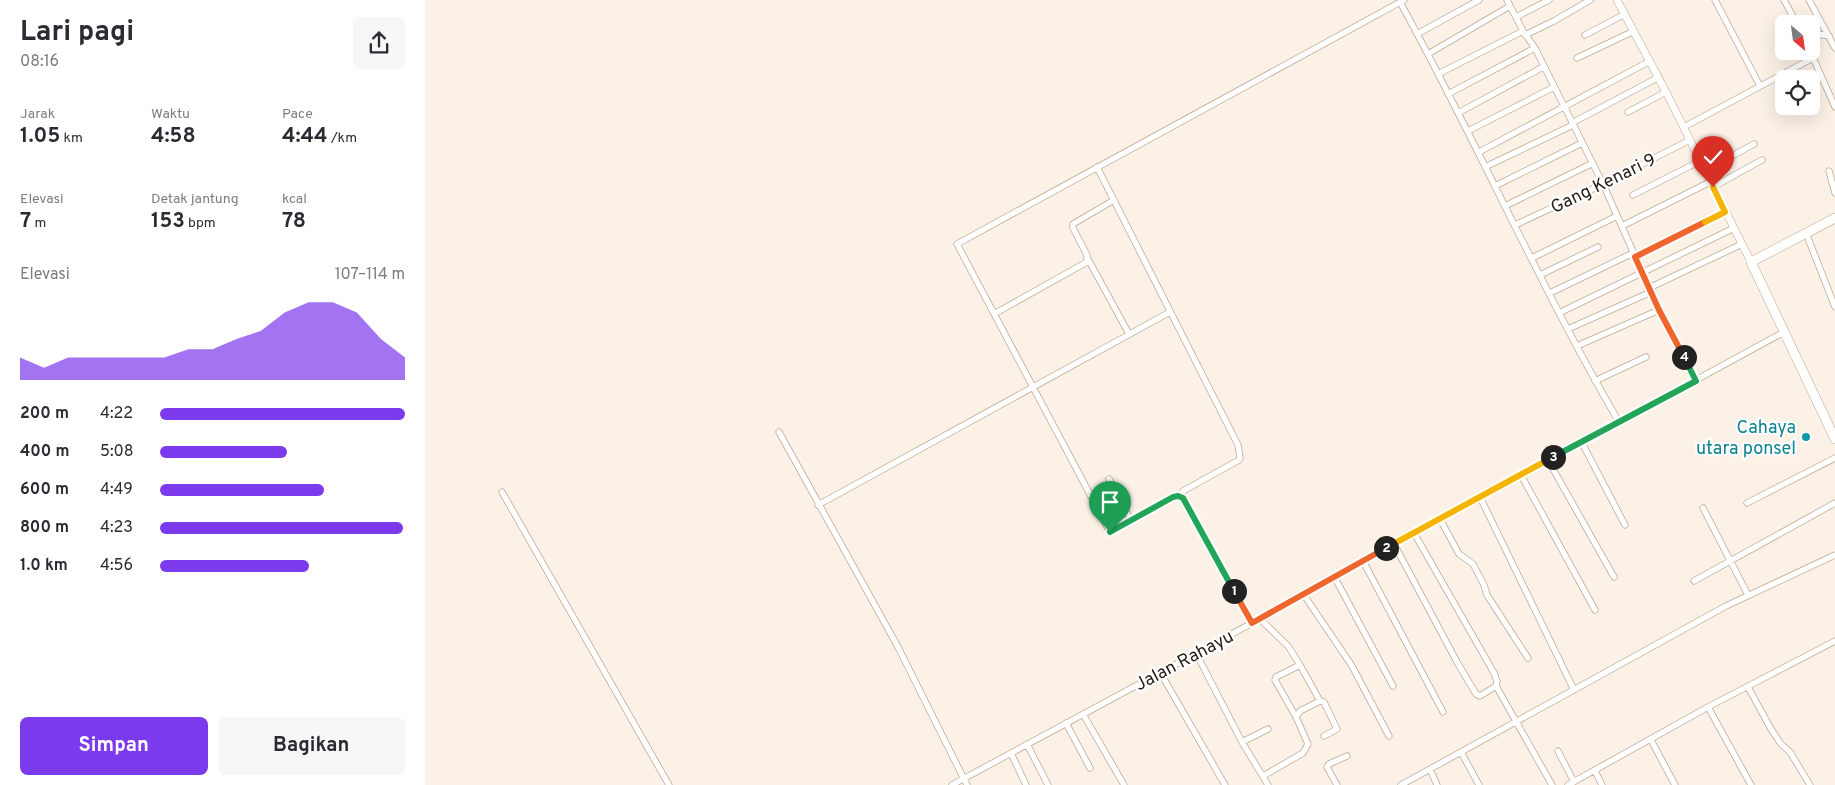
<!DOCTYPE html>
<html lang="id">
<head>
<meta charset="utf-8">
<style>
  :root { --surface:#fff; --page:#f7f7f7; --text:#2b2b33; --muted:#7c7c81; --accent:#7c3aed }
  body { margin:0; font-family:Overpass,sans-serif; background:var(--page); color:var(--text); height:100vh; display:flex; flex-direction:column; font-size:19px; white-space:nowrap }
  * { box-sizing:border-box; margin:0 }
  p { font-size:16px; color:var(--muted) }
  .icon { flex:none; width:28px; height:28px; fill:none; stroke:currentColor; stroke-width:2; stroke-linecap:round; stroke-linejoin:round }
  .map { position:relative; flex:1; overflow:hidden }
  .panel { display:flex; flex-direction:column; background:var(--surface); width:425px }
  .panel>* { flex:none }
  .needle { width:32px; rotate:151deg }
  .fabs { position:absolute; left:1350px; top:15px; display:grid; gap:10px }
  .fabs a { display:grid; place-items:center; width:45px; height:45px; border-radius:8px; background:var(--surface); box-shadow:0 5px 20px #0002; font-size:25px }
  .pin { position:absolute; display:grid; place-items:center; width:42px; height:42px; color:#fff; margin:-51px -21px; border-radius:50% 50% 50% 0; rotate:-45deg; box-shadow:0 0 5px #0007 }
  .pin .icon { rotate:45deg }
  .km { position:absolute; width:25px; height:25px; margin:-12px; border-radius:50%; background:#222; color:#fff; font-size:14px; line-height:25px; text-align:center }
  .round { display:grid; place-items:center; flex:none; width:52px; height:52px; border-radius:8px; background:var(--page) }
  .overview { display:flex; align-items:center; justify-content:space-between; height:85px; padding:0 20px }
  h1 { font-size:28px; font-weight:700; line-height:38px }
  .stats { display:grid; grid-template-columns:repeat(3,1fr); gap:8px; height:85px; padding:5px 20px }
  .stats div { display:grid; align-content:center }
  .stats b { font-size:21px; font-weight:700 }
  .stats small { font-size:14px; font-weight:400 }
  .stats p { font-size:14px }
  .chart { height:140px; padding:10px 20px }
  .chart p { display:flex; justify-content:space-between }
  .chart svg { width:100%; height:90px; margin-top:5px; fill:var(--accent); opacity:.7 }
  .cta { display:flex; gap:10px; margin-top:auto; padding:10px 20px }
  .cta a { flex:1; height:58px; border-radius:8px; background:var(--accent); color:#fff; font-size:20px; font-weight:700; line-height:58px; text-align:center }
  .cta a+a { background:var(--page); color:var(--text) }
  ul { padding:0 20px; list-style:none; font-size:16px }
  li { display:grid; grid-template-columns:80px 60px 1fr; align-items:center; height:38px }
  li i { height:12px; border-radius:6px; background:var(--accent) }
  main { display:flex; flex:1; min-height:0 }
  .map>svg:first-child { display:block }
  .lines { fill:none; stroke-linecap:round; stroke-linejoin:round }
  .minor-casing { stroke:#c1a890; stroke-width:7 }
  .tertiary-casing { stroke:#c1a890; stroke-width:8 }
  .primary-casing { stroke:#c1a890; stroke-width:10 }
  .minor { stroke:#fff; stroke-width:5.5 }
  .tertiary { stroke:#fff; stroke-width:7 }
  .primary { stroke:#fff; stroke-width:9 }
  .split-1-casing { stroke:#fff; stroke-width:10 }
  .split-2-casing { stroke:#fff; stroke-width:10 }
  .split-3-casing { stroke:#fff; stroke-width:10 }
  .split-4-casing { stroke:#fff; stroke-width:10 }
  .split-5-casing { stroke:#fff; stroke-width:10 }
  .split-6-casing { stroke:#fff; stroke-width:10 }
  .split-1 { stroke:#22a559; stroke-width:6 }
  .split-2 { stroke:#f0652b; stroke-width:6 }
  .split-3 { stroke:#f5b400; stroke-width:6 }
  .split-4 { stroke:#22a559; stroke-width:6 }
  .split-5 { stroke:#f0652b; stroke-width:6 }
  .split-6 { stroke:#f5b400; stroke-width:6 }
  .culture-dot { fill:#0f9aa8; stroke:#fff; stroke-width:2 }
  .labels { text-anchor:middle; stroke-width:4.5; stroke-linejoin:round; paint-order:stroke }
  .street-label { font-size:18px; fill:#251c13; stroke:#fff }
  .culture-label { font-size:18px; fill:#0d838f; stroke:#fff; text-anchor:end }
</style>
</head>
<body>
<main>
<section class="panel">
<div class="overview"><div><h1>Lari pagi</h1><p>08:16</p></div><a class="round"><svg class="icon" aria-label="share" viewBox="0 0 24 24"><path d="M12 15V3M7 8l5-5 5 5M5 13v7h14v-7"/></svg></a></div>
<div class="stats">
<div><p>Jarak</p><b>1.05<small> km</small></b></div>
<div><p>Waktu</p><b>4:58</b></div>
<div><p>Pace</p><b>4:44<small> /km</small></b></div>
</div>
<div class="stats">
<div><p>Elevasi</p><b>7<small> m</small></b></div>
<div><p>Detak jantung</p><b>153<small> bpm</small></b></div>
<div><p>kcal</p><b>78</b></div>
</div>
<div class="chart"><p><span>Elevasi</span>107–114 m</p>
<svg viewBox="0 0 160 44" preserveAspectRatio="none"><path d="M0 44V33L10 38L20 33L30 33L40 33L50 33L60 33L70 29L80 29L90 24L100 20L110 11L120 6L130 6L140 11L150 24L160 33V44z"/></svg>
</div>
<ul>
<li><b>200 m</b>4:22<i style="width:100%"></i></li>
<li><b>400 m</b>5:08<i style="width:52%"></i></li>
<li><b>600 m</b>4:49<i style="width:67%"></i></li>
<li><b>800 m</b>4:23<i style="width:99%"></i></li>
<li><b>1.0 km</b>4:56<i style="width:61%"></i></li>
</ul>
<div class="cta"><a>Simpan</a><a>Bagikan</a></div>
</section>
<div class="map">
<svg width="1410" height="785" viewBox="0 0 1410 785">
  <rect width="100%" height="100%" fill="#fcf1e7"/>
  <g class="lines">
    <defs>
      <path id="minor" d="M1082 0 1098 31 1110 48 1178 184 1234 310 1271 381
        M1290 0 1335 86
        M1359 0 1372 24
        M1384 0 1410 48
        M975 2C1051 140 1114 285 1194 422
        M1091 17 1124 0
        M1386 33 1404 36
        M992 34 1054 0
        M1100 35 1129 21 1165 0
        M1160 35 1200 14
        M1385 51 1410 107
        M1003 54 1085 6
        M1152 58 1209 31
        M1013 74 1098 31
        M1023 94 1110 48
        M1203 112 1241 92
        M1033 113 1118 67
        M1147 123 1234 77
        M1259 127 1388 58
        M1043 131 1129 87
        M1054 152 1225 61
        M672 167 813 445 815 458 814 460 758 491 756 496
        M1060 167 1148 125
        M1280 171 1329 144
        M1404 171 1410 193
        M1070 186 1157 143
        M1288 187 1337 160
        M1208 195 1275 161
        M1080 206 1168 163
        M1090 225 1178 184 1265 140
        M1197 226 1285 182
        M1381 233 1410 307
        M1210 257 1300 212
        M1107 258 1192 216
        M663 259 704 334
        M1115 275 1173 247
        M1224 288 1317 244
        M1125 293 1208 253
        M1134 313 1309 228
        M569 314 662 262V255L648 228V224L689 200
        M1143 329 1226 292
        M1152 346 1234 310
        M1170 381 1221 357
        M354 432 473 647 542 785
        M1156 441 1200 525
        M1123 460 1189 577
        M1096 475 1170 610
        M684 479 706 520
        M77 492 244 785
        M756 496 748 497 685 532 532 244 979 0
        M756 496 758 498 827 623
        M1055 497 1149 690
        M1322 503 1410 458
        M393 505 745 312
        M1278 508 1323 595
        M1015 519 1034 554 1048 564 1059 585 1062 595 1103 658
        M989 533 1069 673 1072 681 1071 686
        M969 544 1032 662 1051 694 1055 696 1071 686 1127 785
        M938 561 1018 712
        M910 578 968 686
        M1269 581 1410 503
        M879 595 927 666 964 736
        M835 619 863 646 875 665
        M771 653 817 742 843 785
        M735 672 800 785
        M1323 687 1346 729 1356 744 1365 752 1385 785
        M1283 707 1326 785
        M658 714 699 785
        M871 717 875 711 895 701 899 702 912 729 899 736
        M641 723 665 768
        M1226 740 1250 785
        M817 742 843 729
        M602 744 623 785
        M1133 751 1149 782
        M1036 752 1054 785
        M586 753 601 785
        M1005 769 1012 785
        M1170 771 1177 785
        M838 776 878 753 883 744 871 717 850 680 851 677 875 665 895 701
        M527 785 879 595 953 553 1359 332
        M912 785 902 767 904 764 922 756
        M976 785 1301 606 1410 555
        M1143 785 1283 707 1410 641"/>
      <path id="tertiary" d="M1192 0 1241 92 1326 262"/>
      <path id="primary" d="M1410 218 1326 262 1410 439"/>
    </defs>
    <use href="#minor" class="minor-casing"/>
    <use href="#tertiary" class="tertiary-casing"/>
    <use href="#primary" class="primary-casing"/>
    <use href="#minor" class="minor"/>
    <use href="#tertiary" class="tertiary"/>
    <use href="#primary" class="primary"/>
  </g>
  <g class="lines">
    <defs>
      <path id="split-1" d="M685 532 748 497 753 496 758 498 809 591"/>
      <path id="split-2" d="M809 591 827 623 961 548"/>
      <path id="split-3" d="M961 548 1128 457"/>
      <path id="split-4" d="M1128 457 1271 381 1259 357"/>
      <path id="split-5" d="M1259 357 1234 310 1210 257 1280 222"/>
      <path id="split-6" d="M1280 222 1300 212 1288 187"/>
    </defs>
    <use href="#split-1" class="split-1-casing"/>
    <use href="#split-2" class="split-2-casing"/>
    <use href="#split-3" class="split-3-casing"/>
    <use href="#split-4" class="split-4-casing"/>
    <use href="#split-5" class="split-5-casing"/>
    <use href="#split-6" class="split-6-casing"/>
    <use href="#split-1" class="split-1"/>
    <use href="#split-2" class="split-2"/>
    <use href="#split-3" class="split-3"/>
    <use href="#split-4" class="split-4"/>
    <use href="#split-5" class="split-5"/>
    <use href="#split-6" class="split-6"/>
  </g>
  <circle class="culture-dot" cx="1381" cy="437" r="5"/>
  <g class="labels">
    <g class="street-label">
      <text transform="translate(1178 183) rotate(-26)" y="6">Gang Kenari 9</text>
      <text transform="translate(759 660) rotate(-28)" y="6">Jalan Rahayu</text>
    </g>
    <g class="culture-label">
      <text x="1371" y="433">Cahaya<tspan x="1371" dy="21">utara ponsel</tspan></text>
    </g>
  </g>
</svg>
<div class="fabs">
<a><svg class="needle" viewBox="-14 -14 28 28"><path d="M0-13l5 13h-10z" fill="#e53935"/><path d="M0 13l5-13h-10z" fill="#7c7c81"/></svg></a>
<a><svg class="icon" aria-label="locate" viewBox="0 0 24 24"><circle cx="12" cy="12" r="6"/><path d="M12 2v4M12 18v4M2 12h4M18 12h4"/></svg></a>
</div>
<div class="pin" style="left:685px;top:532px;background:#1e9e55"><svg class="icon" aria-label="arrive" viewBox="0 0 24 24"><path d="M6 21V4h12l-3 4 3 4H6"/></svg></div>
<div class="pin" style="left:1288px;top:187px;background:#d93025"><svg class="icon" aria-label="check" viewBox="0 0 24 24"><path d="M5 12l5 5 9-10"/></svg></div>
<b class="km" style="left:809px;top:591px">1</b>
<b class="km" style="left:961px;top:548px">2</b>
<b class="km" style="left:1128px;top:457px">3</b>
<b class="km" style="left:1259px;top:357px">4</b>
</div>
</main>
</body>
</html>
